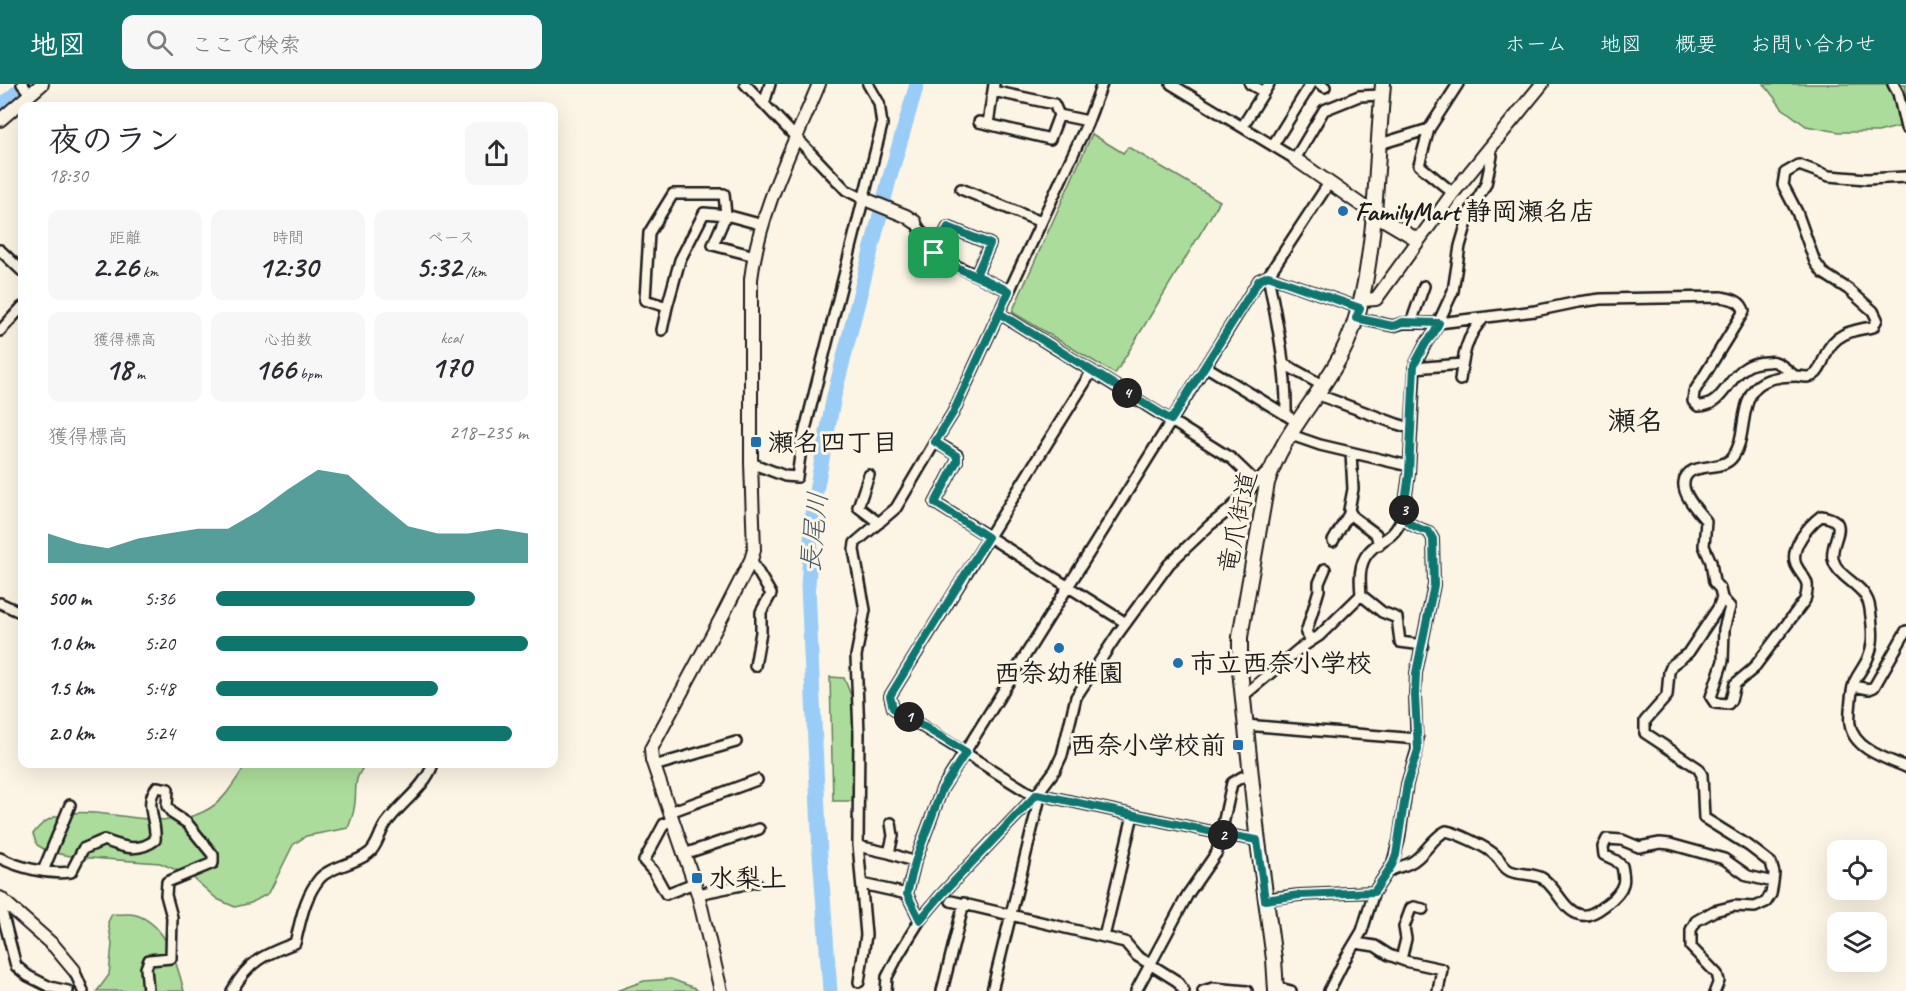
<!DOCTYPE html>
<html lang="ja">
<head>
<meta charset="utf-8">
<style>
  :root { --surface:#fff; --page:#f7f7f7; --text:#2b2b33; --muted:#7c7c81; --accent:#0f766e }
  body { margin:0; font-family:Caveat,"Klee One",sans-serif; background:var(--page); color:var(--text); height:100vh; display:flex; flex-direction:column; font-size:22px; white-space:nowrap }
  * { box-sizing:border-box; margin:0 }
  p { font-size:20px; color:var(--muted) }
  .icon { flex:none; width:33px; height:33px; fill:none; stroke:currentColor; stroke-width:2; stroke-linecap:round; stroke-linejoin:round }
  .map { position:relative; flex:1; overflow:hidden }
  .drawer { position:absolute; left:18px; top:18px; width:540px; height:666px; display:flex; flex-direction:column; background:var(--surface); border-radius:12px; box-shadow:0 6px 24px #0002 }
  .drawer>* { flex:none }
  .fabs { position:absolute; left:1827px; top:756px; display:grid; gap:12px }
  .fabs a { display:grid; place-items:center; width:60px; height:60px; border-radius:12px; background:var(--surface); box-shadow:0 6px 24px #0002; font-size:30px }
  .pin { position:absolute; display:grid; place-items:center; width:51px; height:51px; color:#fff; margin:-26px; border-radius:12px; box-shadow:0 3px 9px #0006 }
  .km { position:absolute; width:30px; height:30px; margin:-15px; border-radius:50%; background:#222; color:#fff; font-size:16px; line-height:30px; text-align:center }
  .round { display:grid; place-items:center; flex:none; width:63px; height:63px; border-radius:12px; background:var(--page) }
  .head { display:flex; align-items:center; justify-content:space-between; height:102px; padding:0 30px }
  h1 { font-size:33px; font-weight:800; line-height:45px }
  .figures { display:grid; grid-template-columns:repeat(3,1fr); gap:9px; height:102px; padding:6px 30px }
  .figures div { display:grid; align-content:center; border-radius:12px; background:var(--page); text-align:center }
  .figures b { font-size:30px; font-weight:800 }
  .figures small { font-size:16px; font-weight:400 }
  .figures p { font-size:16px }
  .chart { height:168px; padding:12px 30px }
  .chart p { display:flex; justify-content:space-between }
  .chart svg { width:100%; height:108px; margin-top:6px; fill:var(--accent); opacity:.7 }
  ul { padding:0 30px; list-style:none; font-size:20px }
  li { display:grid; grid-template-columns:96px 72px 1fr; align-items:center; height:45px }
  li i { height:15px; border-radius:8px; background:var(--accent) }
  header { display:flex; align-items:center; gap:36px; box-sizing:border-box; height:84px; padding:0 30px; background:var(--accent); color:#fff }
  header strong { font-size:28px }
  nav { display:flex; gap:33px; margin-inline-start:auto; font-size:21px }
  .search { width:420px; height:54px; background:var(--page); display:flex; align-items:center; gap:15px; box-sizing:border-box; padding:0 21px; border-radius:12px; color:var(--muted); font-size:22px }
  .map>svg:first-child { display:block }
  .green { fill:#acdc9b; stroke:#647c5c; stroke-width:1.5 }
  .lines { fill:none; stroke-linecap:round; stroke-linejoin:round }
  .river { stroke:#99cdf7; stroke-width:15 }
  .minor-casing { stroke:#1c1c1c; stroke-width:14 }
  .tertiary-casing { stroke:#1c1c1c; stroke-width:16 }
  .secondary-casing { stroke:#1c1c1c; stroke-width:18 }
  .minor { stroke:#fcf5e5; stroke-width:9 }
  .tertiary { stroke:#fcf5e5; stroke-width:12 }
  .secondary { stroke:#fcf5e5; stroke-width:14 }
  .route-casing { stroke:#fff; stroke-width:12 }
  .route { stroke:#0f766e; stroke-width:8 }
  .poi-dot { fill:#1f6fb2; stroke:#fcf5e5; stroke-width:2 }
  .labels { text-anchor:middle; stroke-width:6; stroke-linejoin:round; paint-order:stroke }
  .poi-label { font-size:26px; font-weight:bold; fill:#1c1c1c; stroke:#fcf5e5; text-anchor:start }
  .street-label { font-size:26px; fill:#1c1c1c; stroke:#fcf5e5 }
  .water-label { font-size:27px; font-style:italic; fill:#485a69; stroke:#fcf5e5 }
  .quarter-label { font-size:28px; font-weight:bold; fill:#1c1c1c; stroke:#fcf5e5 }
</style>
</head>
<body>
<header>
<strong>地図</strong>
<div class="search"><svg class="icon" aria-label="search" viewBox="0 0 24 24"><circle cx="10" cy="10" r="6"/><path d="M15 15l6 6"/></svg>ここで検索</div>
<nav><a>ホーム</a><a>地図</a><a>概要</a><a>お問い合わせ</a></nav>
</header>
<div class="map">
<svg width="1906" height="907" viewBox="0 0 1906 907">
  <rect width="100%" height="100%" fill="#fcf5e5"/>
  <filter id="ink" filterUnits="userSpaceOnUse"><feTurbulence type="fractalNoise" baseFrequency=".0167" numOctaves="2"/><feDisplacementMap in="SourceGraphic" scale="12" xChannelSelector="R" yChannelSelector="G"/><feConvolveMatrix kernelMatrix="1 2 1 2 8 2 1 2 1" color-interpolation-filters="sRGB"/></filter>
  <g filter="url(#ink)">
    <path class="green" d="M1764 0H1906V41L1878 48H1839L1806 42 1782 24Z
      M1092 50 1123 69 1128 63 1220 117 1115 290 1012 228Z
      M830 593 844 594 851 611H855L853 717H833Z
      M245 680H366C351 697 358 706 354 725 353 732 350 738 348 744L306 752 293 761 269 809 251 819 235 823 217 815 192 793 160 779 76 773 49 768 37 761 33 750C73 692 182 778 231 703 236 696 242 688 245 680Z
      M112 830C120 831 129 829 136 831 166 840 177 879 184 907H97L109 891 112 860 108 838Z
      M671 895 695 904 698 907H616L644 897Z"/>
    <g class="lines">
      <path class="river" d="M0 23 27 0
        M830 907 820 771 808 502 813 423 834 312 889 96 917 0"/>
      <defs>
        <path id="minor" d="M22 0 30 10
          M745 0 846 106 862 114
          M1171 0 1295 75 1324 26 1359 12 1382 11
          M1250 0 1264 8
          M1320 0 1325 3
          M1893 0 1898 9 1906 44
          M993 7 1054 20 1059 31
          M764 20 770 0
          M979 38 1050 55 1059 31 1088 37
          M988 40 994 0
          M1242 43 1269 0
          M1380 60 1429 45
          M1273 61 1311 0
          M961 105 1041 138
          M1453 109 1419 81 1429 45 1458 0
          M915 138 938 173 1009 207
          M0 166 22 187
          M934 169 948 143 990 160 976 191
          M755 172 713 161 726 131 704 129 680 176 667 223 645 216 649 149 673 110H724L726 131 763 141
          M999 229 1087 40 1102 0
          M1356 234 1393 242 1403 239H1439L1535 227 1578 218 1601 215 1721 213C1731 215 1741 216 1744 227L1694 308 1693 317 1698 322C1729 323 1727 278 1766 278 1769 278 1772 277 1775 278 1782 280 1789 288 1795 292
          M1411 239 1424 202
          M662 246 667 223
          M0 247 22 223
          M1284 280 1322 301
          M1205 282 1286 331
          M1414 284 1462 280
          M1460 296C1463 273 1466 251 1484 234
          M1316 310 1397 340 1410 344
          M1297 338 1286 331C1287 284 1277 238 1268 192L1360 224
          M1291 351 1320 361 1409 382
          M1351 369 1353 405 1349 426 1353 433 1376 450 1379 461
          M751 379 785 392 797 393 802 358 882 41 879 19 868 0
          M869 391 858 423 879 439
          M1333 457 1350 428
          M751 476 771 510 761 528V548L755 582
          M1361 511 1382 528 1397 534 1400 558 1423 561
          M1722 514 1730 523 1724 545 1723 577 1711 613 1715 619 1728 620 1731 616 1735 600 1753 585 1805 516C1811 494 1804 497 1796 481 1789 464 1809 441 1821 432 1854 437 1829 456 1833 475 1838 496 1867 500 1870 525 1872 540 1875 556 1869 571 1866 581 1858 589 1854 599 1851 608 1851 617 1850 626 1850 631 1849 636 1850 640 1853 665 1887 675 1906 683
          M0 519 22 529
          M1126 539 935 419 957 377V371L935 358 953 329 999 229 1232 375 1256 398
          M1312 556 1306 549 1319 506V499L1325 485
          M1853 602 1869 605 1874 603 1906 547
          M1242 613 1299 565 1319 552 1361 511C1360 498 1358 481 1368 469 1382 452 1392 459 1403 432
          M1245 641 1418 655
          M654 682 736 658
          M1037 710 1222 750 1257 756
          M1034 712 893 624 890 612 1092 287
          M670 728 757 696
          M673 736 664 740 644 777 654 788 666 810 694 799
          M858 762 889 769 915 778
          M889 769 893 752 891 739
          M684 770 759 745
          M0 774C21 784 48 791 71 788L83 765 104 756C122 763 138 769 155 756 157 736 143 719 157 703L168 705 167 722 173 730 187 739 213 771V779L167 798 166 811 172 833 171 874 149 876 146 884 148 907
          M43 787 70 721
          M1388 788C1395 783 1403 783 1410 779 1425 772 1431 754 1446 747 1457 749 1487 763 1495 771 1501 776 1502 783 1510 787 1520 791 1532 789 1542 794 1557 803 1563 827 1581 831 1593 834 1620 812 1623 800 1625 795 1623 788 1622 782L1615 776 1604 771 1603 763 1607 755 1622 756 1639 763 1660 759 1670 760 1724 775 1748 792 1773 798
          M862 800 907 810
          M698 810 756 798
          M1265 815 1299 811 1374 808
          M3 816V832L16 882 28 892 50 903 68 907
          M951 817 1125 858 1137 872 1177 897 1184 907
          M920 836 907 810 915 778 942 705 1259 196 1268 192 1329 99
          M1104 853 1133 731
          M1356 859 1375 862 1389 871 1405 877 1442 885 1438 907
          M1401 875 1406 855 1404 843 1411 824 1414 823 1423 825
          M74 886 83 907
          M859 898 866 851 858 760 859 650 856 572 865 526 854 466 855 459 896 424 935 358
          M1276 903 1291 907
          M232 907C249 877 263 871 295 859 301 836 304 813 320 794 331 782 354 781 369 769 377 763 379 750 385 741 399 720 425 704 433 680
          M886 907 887 893 899 870 920 836 942 810 1037 710 1055 686 1062 671 1076 613 1117 551 1169 480 1210 441 1228 427 1271 384
          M942 907 964 819
          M992 907 1039 717 1037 710
          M1136 907 1188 810 1217 768 1232 699 1242 693 1252 692
          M1203 907 1213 904 1247 907
          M1329 907 1344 877 1362 847 1374 808 1392 781 1399 756 1407 700 1417 666 1415 612 1416 589 1434 501 1433 455 1429 448C1419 444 1409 442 1403 432L1409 390 1415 281 1426 259 1434 248 1453 207 1460 162 1470 128 1486 100 1492 72 1490 64
          M1715 907 1719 897 1717 890 1691 863V846L1696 837 1714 827 1734 822 1755 823 1766 818 1771 810 1773 798 1774 789 1771 779 1749 762 1704 734 1702 691 1698 684 1645 649V637L1667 612 1669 588 1672 581 1688 569 1718 524 1722 514 1720 505 1714 498 1711 478 1704 462 1706 437C1699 428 1682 411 1684 398 1687 377 1719 388 1731 375 1746 358 1740 330 1751 310 1759 295 1780 292 1796 292 1802 292 1808 295 1814 291 1820 287 1822 279 1825 272 1833 250 1852 246 1873 243L1877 235 1873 227 1848 205 1823 189 1815 178 1797 128 1783 101 1785 89 1799 81 1829 92 1867 95 1906 93"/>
        <path id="tertiary" d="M0 36 42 0
          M1295 75 1374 130 1418 156
          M862 114 906 132 915 138
          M1363 216 1376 215 1453 109 1542 0
          M0 814 54 862 74 886
          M721 907 698 810 652 676 651 665 725 527 751 476 754 466 751 379V195C759 127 793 63 819 0"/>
        <path id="secondary" d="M1276 907 1274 875 1257 750 1240 586V553L1267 399C1281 352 1317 316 1340 273 1362 232 1368 187 1373 141 1377 94 1379 47 1383 0"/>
      </defs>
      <use href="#minor" class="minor-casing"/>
      <use href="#tertiary" class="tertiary-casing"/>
      <use href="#secondary" class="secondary-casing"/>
      <use href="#minor" class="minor"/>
      <use href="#tertiary" class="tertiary"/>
      <use href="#secondary" class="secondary"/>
    </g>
  </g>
  <g class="lines" filter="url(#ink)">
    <defs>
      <path id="route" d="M934 169 947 179 1009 207 953 329 935 358 957 372V377L935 419 988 453 890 612 893 624 966 668 942 705 915 778 907 810 920 836 942 810 1037 710 1222 750 1257 756 1265 816 1299 811 1374 808 1392 781 1396 771 1407 700 1418 666 1415 612 1416 589 1434 501 1433 455 1429 448C1419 444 1409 442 1403 432L1409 390 1414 281 1426 259 1434 249 1439 239 1403 238 1393 242 1356 234 1360 224 1268 192 1259 196 1171 336 999 229 1009 207 976 191 990 160 948 143 934 169"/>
    </defs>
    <use href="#route" class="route-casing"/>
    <use href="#route" class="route"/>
  </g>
  <g class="poi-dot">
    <circle cx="1343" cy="127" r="6"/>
    <rect x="750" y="352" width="12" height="12" rx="3"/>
    <circle cx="1059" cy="564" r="6"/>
    <circle cx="1178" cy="579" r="6"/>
    <rect x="1232" y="655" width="12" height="12" rx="3"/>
    <rect x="691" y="788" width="12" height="12" rx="3"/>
  </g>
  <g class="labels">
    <g class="poi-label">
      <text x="1355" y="136">FamilyMart 静岡瀬名店</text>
      <text x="768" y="367">瀬名四丁目</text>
      <text x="1190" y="588">市立西奈小学校</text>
      <text x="1059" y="598" text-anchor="middle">西奈幼稚園</text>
      <text x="1226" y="670" text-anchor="end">西奈小学校前</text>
      <text x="709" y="803">水梨上</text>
    </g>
    <g class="street-label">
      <text transform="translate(1237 438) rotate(-78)" y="9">竜爪街道</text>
    </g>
    <g class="water-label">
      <text transform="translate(814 448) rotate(-84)" y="9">長尾川</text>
    </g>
    <g class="quarter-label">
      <text x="1636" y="346">瀬名</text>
    </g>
  </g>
</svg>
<div class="fabs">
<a><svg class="icon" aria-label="locate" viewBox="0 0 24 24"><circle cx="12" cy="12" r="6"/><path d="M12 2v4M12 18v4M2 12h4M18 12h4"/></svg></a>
<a><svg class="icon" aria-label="layers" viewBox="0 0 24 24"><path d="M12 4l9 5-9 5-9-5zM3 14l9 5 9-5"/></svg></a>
</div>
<div class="pin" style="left:934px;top:169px;background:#1e9e55"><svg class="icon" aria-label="arrive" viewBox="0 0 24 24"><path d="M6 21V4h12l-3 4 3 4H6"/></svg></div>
<b class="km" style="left:909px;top:633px">1</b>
<b class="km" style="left:1223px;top:751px">2</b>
<b class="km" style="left:1404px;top:426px">3</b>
<b class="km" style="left:1127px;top:309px">4</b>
<section class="drawer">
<div class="head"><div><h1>夜のラン</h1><p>18:30</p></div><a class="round"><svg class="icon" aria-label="share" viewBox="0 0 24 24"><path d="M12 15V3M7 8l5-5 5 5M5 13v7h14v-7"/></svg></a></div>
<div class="figures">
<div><p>距離</p><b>2.26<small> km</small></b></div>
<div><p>時間</p><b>12:30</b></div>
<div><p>ペース</p><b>5:32<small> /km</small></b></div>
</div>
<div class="figures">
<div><p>獲得標高</p><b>18<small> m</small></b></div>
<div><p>心拍数</p><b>166<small> bpm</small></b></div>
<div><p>kcal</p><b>170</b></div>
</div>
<div class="chart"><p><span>獲得標高</span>218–235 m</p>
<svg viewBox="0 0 160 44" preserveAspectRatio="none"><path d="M0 44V32L10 36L20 38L30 34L40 32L50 30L60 30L70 23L80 14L90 6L100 8L110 19L120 29L130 32L140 32L150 30L160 32V44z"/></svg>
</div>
<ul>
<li><b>500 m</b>5:36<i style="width:83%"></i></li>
<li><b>1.0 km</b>5:20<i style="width:100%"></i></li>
<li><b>1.5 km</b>5:48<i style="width:71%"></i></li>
<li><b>2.0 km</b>5:24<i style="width:95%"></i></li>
</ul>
</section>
</div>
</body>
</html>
